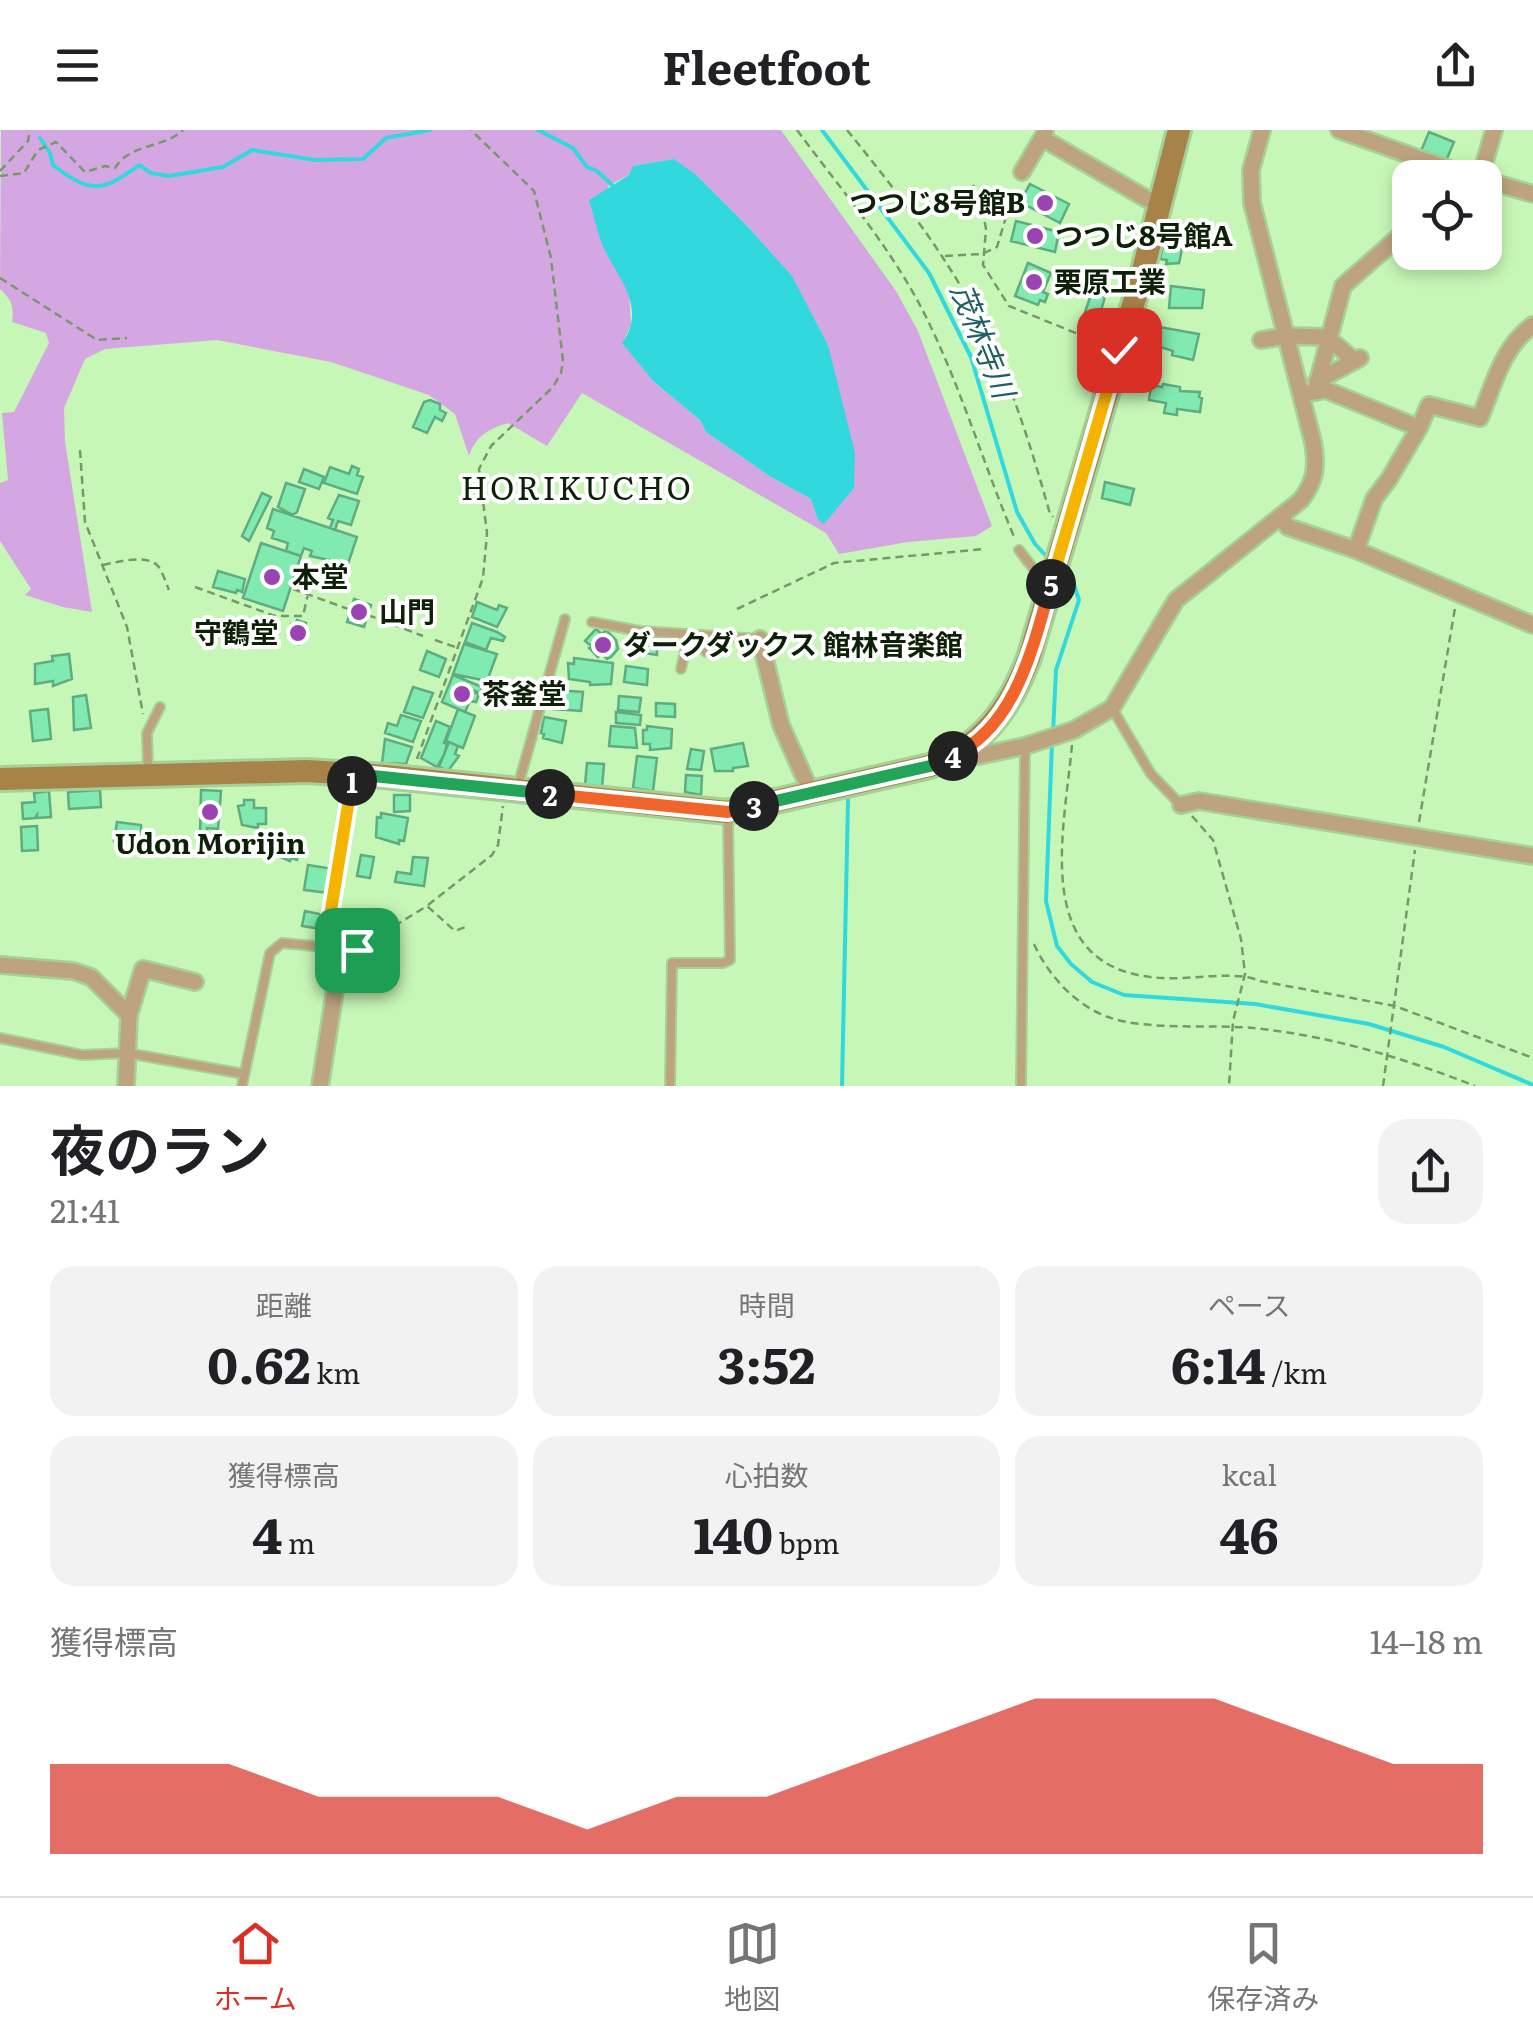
<!DOCTYPE html>
<html lang="ja">
<head>
<meta charset="utf-8">
<style>
  :root { --surface:#fff; --page:#f2f2f2; --text:#202124; --muted:#757577; --line:#e0e0e0; --accent:#d93025 }
  body { margin:0; font-family:Literata,"Noto Sans JP",serif; background:var(--page); color:var(--text); height:100vh; display:flex; flex-direction:column; font-size:38px; white-space:nowrap }
  * { box-sizing:border-box; margin:0 }
  p { font-size:32px; color:var(--muted) }
  .icon { flex:none; width:55px; height:55px; fill:none; stroke:currentColor; stroke-width:2; stroke-linecap:round; stroke-linejoin:round }
  .map { position:relative; height:956px; overflow:hidden }
  .side { display:flex; flex-direction:column; background:var(--surface); flex:1 }
  .side>* { flex:none }
  .fabs { position:absolute; left:1392px; top:30px; display:grid; gap:20px }
  .fabs a { display:grid; place-items:center; width:110px; height:110px; border-radius:20px; background:var(--surface); box-shadow:0 5px 15px #0003; font-size:50px }
  .pin { position:absolute; display:grid; place-items:center; width:85px; height:85px; color:#fff; margin:-42px; border-radius:20px; box-shadow:0 5px 15px #0006 }
  .km { position:absolute; width:50px; height:50px; margin:-25px; border-radius:50%; background:#222; color:#fff; font-size:28px; line-height:50px; text-align:center }
  .round { display:grid; place-items:center; flex:none; width:105px; height:105px; border-radius:30px; background:var(--page) }
  .overview { display:flex; align-items:center; justify-content:space-between; height:170px; padding:0 50px }
  h1 { font-size:55px; font-weight:700; line-height:75px }
  .metrics { display:grid; grid-template-columns:repeat(3,1fr); gap:15px; height:170px; padding:10px 50px }
  .metrics div { display:grid; align-content:center; border-radius:25px; background:var(--page); text-align:center }
  .metrics b { font-size:50px; font-weight:700 }
  .metrics small { font-size:28px; font-weight:400 }
  .metrics p { font-size:28px }
  .chart { height:280px; padding:20px 50px }
  .chart p { display:flex; justify-content:space-between }
  .chart svg { width:100%; height:180px; margin-top:10px; fill:var(--accent); opacity:.7 }
  header { display:flex; justify-content:space-between; align-items:center; height:130px; padding:0 50px; background:var(--surface); font-size:45px; font-weight:700 }
  .tab-bar { display:flex; justify-content:space-around; align-items:center; height:140px; border-top:2px solid var(--line); background:var(--surface); font-size:28px; color:var(--muted) }
  .tab-bar a { display:grid; justify-items:center; gap:5px }
  .tab-bar .selected { color:var(--accent) }
  .map>svg:first-child { display:block }
  .green { fill:#d4a7e2; fill-rule:evenodd }
  .water { fill:#31d9de }
  .lines { fill:none; stroke-linecap:round; stroke-linejoin:round }
  .stream { stroke:#31d9de; stroke-width:4 }
  .building { fill:#81eab0; stroke:#5fac81; stroke-width:2.5 }
  .lane-casing { stroke:#a6d097; stroke-width:12 }
  .street-casing { stroke:#a6d097; stroke-width:20 }
  .secondary-casing { stroke:#a6d097; stroke-width:28 }
  .path { stroke:#76996a; stroke-width:2.5; stroke-dasharray:8 5; stroke-linecap:butt }
  .lane { stroke:#bda47f; stroke-width:8 }
  .street { stroke:#bda47f; stroke-width:15 }
  .secondary { stroke:#a78349; stroke-width:22 }
  .split-1-casing { stroke:#fff; stroke-width:20 }
  .split-2-casing { stroke:#fff; stroke-width:20 }
  .split-3-casing { stroke:#fff; stroke-width:20 }
  .split-4-casing { stroke:#fff; stroke-width:20 }
  .split-5-casing { stroke:#fff; stroke-width:20 }
  .split-6-casing { stroke:#fff; stroke-width:20 }
  .split-1 { stroke:#f5b400; stroke-width:12 }
  .split-2 { stroke:#22a559; stroke-width:12 }
  .split-3 { stroke:#f0652b; stroke-width:12 }
  .split-4 { stroke:#22a559; stroke-width:12 }
  .split-5 { stroke:#f0652b; stroke-width:12 }
  .split-6 { stroke:#f5b400; stroke-width:12 }
  .poi-dot { fill:#9944b2; stroke:#fff; stroke-width:4 }
  .labels { text-anchor:middle; stroke-width:8; stroke-linejoin:round; paint-order:stroke }
  .poi-label { font-size:28px; font-weight:bold; fill:#0e2008; stroke:#fff; text-anchor:start }
  .water-label { font-size:30px; font-style:italic; fill:#1f5f61; stroke:#fff }
  .quarter-label { font-size:32px; letter-spacing:2.5px; fill:#0e2008; stroke:#fff }
</style>
</head>
<body>
<header><svg class="icon" aria-label="menu" viewBox="0 0 24 24"><path d="M4 6h16M4 12h16M4 18h16"/></svg>Fleetfoot<svg class="icon" aria-label="share" viewBox="0 0 24 24"><path d="M12 15V3M7 8l5-5 5 5M5 13v7h14v-7"/></svg></header>
<div class="map">
<svg width="1533" height="956" viewBox="0 0 1533 956">
  <rect width="100%" height="100%" fill="#c7f7b6"/>
  <path class="green" d="M1 0H781L896 161 918 201 992 396 976 406 908 412 839 424 826 403 582 263 547 316 508 293C488 299 476 306 469 326L455 284 429 265 331 232 217 210 105 219 85 229 64 278 65 312 92 482 63 477 25 465 31 459 0 411V353L8 350 2 283 14 282 49 213 46 203 12 192C14 176 12 170 0 159ZM674 29 749 98 792 147 828 215 837 378 824 393 818 390 811 369 771 347 706 302 700 290 654 252 623 213 631 194 629 160 601 112 608 56 629 45 634 36Z"/>
  <path class="water" d="M674 29 695 44 749 98 792 146 828 215 855 323 854 358 824 394 818 390 811 369 771 347 706 302 700 290 654 252 622 213C650 174 612 143 600 109 596 96 593 83 589 70L629 45 633 36Z"/>
  <g class="lines">
    <path class="stream" d="M538 0 573 18 587 37 597 41 612 55
      M822 0 929 143 971 227 1017 382 1035 414 1048 428
      M40 8 50 23 53 35C91 65 104 61 139 35L151 43 169 46 223 37 252 20 315 30 363 29 386 8 430 0
      M1053 603 1056 540 1079 470 1073 452 1062 441
      M1052 612 1046 771 1057 816 1071 834 1092 852 1124 865 1255 874 1369 894 1444 917 1533 955
      M842 956 848 670"/>
  </g>
  <path class="building" d="M1429 2 1454 12 1446 31 1421 21Z
    M1030 54 1069 74 1060 93 1020 72Z
    M1016 91 1059 102 1055 122 1011 111Z
    M1163 116 1182 119 1179 133 1166 134 1167 130 1160 129Z
    M1028 133 1051 143 1043 162 1048 164 1045 172 1040 170 1038 175 1015 166Z
    M1171 156 1204 160 1202 178H1169Z
    M1092 162 1105 167 1098 190 1084 185Z
    M1142 194 1199 204 1193 230 1172 225 1173 221 1139 210Z
    M1163 254 1180 257V261L1200 262 1199 267 1202 268 1200 282 1177 279V285L1164 283 1166 273 1149 270 1151 255 1162 257Z
    M430 270 440 274V280L446 283 442 291 435 287 427 303 413 297 424 272Z
    M352 336 359 339 357 345 363 347 357 364 324 353 330 337 349 344Z
    M304 339 324 347 319 359 299 352Z
    M1105 352 1134 359 1130 375 1102 368Z
    M286 353 305 359 297 382 293 385 278 377Z
    M262 363 271 367 249 411 242 406Z
    M339 365 359 371 351 395 338 391 335 400 330 398 333 390 328 388Z
    M273 379 357 407 348 434 310 426 312 421 304 418 301 426 286 421 288 413 272 408 274 401 267 398Z
    M261 413 301 426 283 481 243 468Z
    M218 441 245 449 242 462 237 460 236 463 213 457Z
    M354 469 371 475 364 497 347 492Z
    M477 472 497 480 499 475 507 478 497 497 472 487Z
    M297 490 306 493 304 499 308 500 304 511 300 510 299 514 291 511 292 507 287 505 291 494 295 495Z
    M472 493 497 502 505 507 503 511 491 508 486 520 465 512Z
    M596 499 602 504 606 500 616 510 618 519 611 527 607 529 601 523 598 527 589 518 591 516 585 511Z
    M632 508H657V525L632 521Z
    M464 514 497 524 487 551 453 544Z
    M427 521 446 529 439 547 420 540Z
    M69 524 72 549 53 556V551L35 554V534L53 531 52 526Z
    M574 528 613 533 611 554 590 555V552L569 549 568 533 574 534Z
    M626 536 648 539 647 555 624 552Z
    M453 545 482 557 480 563 467 558 465 561 479 564 476 572 470 571 465 582 442 572Z
    M413 557 433 563 423 588 404 582Z
    M556 560 583 562 581 581 554 579Z
    M86 565 91 598 74 600 73 567Z
    M619 566 641 568 639 582 618 580Z
    M656 573 675 574V587L656 586Z
    M48 579 51 609 33 611 30 581Z
    M458 579 475 586 463 618 446 611Z
    M616 582 641 585 640 595 616 593Z
    M401 585 421 591 413 612 385 603 388 593 397 596Z
    M544 587 566 591 562 613 543 608 544 604 541 603Z
    M436 591 450 597 444 613 447 614 444 625 437 637 421 628Z
    M611 596 635 598 637 618 609 616Z
    M647 596 672 599 671 618 650 620V614H643V600H647Z
    M385 609 412 617 406 634 382 633Z
    M449 612 458 616 455 624 459 626 448 641 439 637Z
    M743 613 748 636 733 638V641H715L711 619Z
    M691 619 704 621 701 640 687 639Z
    M637 626 657 628 653 661 633 658Z
    M587 633 604 634 602 658 585 655Z
    M686 645 702 646 701 665 685 662Z
    M100 660 101 677 69 679 68 662Z
    M201 660 221 661 218 699 207 698V707H200Z
    M49 661 51 687 37 688V685L35 688 23 689 22 673 35 672 34 663Z
    M394 665H410V681L394 682Z
    M244 670H254V678H266V694H258V698L242 695 238 676 244 675Z
    M381 683 408 688 404 711 399 710V714L376 707 377 687 381 688Z
    M117 692 141 695 142 712 114 711Z
    M37 696 38 720 22 721 21 697Z
    M274 703 302 711 297 730 291 728 290 731 268 722Z
    M361 725 374 727 370 748 357 746Z
    M413 727 428 728 424 756 395 752 397 742 411 744Z
    M308 735 333 739 329 763 304 760Z
    M305 781 324 785 321 799 302 796Z"/>
  <g class="lines">
    <defs>
      <path id="lane" d="M1019 420 1047 456
        M592 492 640 501 760 509
        M701 505 706 522
        M681 539 689 504
        M1112 578 1151 644 1181 675
        M148 640 147 603 160 577
        M518 656 565 489
        M0 908 82 925 127 923 244 944
        M242 956 270 823 282 813 325 817
        M670 956 672 833H723L730 830 728 686
        M1021 956 1025 616"/>
      <path id="street" d="M1339 0 1474 48
        M1042 8 1147 69 1161 72
        M1022 42 1045 3
        M1480 48 1494 0
        M1485 50 1533 64
        M1261 210 1286 206 1327 207 1355 231
        M1317 251 1360 228
        M1315 262 1343 156 1410 97
        M1302 264 1326 260 1419 298 1429 275 1480 288C1494 254 1502 217 1533 195
        M1280 387 1288 397 1356 420 1533 495
        M1356 420 1374 369 1389 349 1419 298
        M760 509 781 595 812 665
        M968 618 978 626 1025 616 1074 600 1112 578 1176 470 1301 370C1316 350 1317 337 1313 312L1252 73 1251 40 1262 0
        M1181 675 1199 671 1533 726
        M0 835 73 841 91 847 129 885 126 956
        M129 885 143 839 195 852
        M320 956 339 835C339 826 335 819 325 817L353 644"/>
      <path id="secondary" d="M0 649 307 641 385 646 727 682 930 636C982 616 1009 580 1029 528L1141 148 1179 0"/>
    </defs>
    <use href="#lane" class="lane-casing"/>
    <use href="#street" class="street-casing"/>
    <use href="#secondary" class="secondary-casing"/>
    <path class="path" d="M797 0C842 61 894 121 927 189 962 260 984 336 1015 409
      M847 0C903 69 960 142 996 224 1018 275 1035 330 1050 384L1053 387
      M0 41 28 11 30 0
      M0 46 24 43 38 20 56 12 85 42 105 36 115 38C130 13 163 19 183 0
      M973 55 982 77 986 99 983 135 1009 176 1103 214
      M945 126 982 124 997 117 1015 57
      M0 148 97 210 127 208
      M80 320 85 392 127 497 143 584
      M103 435C117 432 145 424 157 435 162 440 166 453 169 460
      M195 457 275 486H303L308 464
      M293 459 351 480
      M737 479 834 433 985 419
      M368 485 423 506
      M435 510 455 517
      M1072 615C1064 704 1029 841 1162 848 1191 850 1235 840 1260 851L1395 876 1533 928
      M417 629 483 448 487 403 479 339 491 316 553 257 561 243 563 231 551 128 534 61 471 0
      M1192 686 1213 710 1241 809 1245 844 1233 891 1229 956
      M1419 692 1455 478
      M428 775 492 725 498 715 503 676
      M1034 814C1048 845 1075 875 1108 887 1146 901 1212 894 1253 898 1331 906 1404 928 1475 956
      M350 823 427 776 455 801 468 796
      M1383 956 1415 720"/>
    <use href="#lane" class="lane"/>
    <use href="#street" class="street"/>
    <use href="#secondary" class="secondary"/>
  </g>
  <g class="lines">
    <defs>
      <path id="split-1" d="M352 651 325 817 331 818 339 828 357 820"/>
      <path id="split-2" d="M352 651 353 644 550 664"/>
      <path id="split-3" d="M550 664 728 682 754 676"/>
      <path id="split-4" d="M754 676 930 636 953 626"/>
      <path id="split-5" d="M953 626C1017 595 1033 516 1051 454"/>
      <path id="split-6" d="M1051 454 1119 220"/>
    </defs>
    <use href="#split-1" class="split-1-casing"/>
    <use href="#split-2" class="split-2-casing"/>
    <use href="#split-3" class="split-3-casing"/>
    <use href="#split-4" class="split-4-casing"/>
    <use href="#split-5" class="split-5-casing"/>
    <use href="#split-6" class="split-6-casing"/>
    <use href="#split-1" class="split-1"/>
    <use href="#split-2" class="split-2"/>
    <use href="#split-3" class="split-3"/>
    <use href="#split-4" class="split-4"/>
    <use href="#split-5" class="split-5"/>
    <use href="#split-6" class="split-6"/>
  </g>
  <g class="poi-dot">
    <circle cx="1045" cy="73" r="10"/>
    <circle cx="1035" cy="106" r="10"/>
    <circle cx="1034" cy="152" r="10"/>
    <circle cx="272" cy="447" r="10"/>
    <circle cx="359" cy="482" r="10"/>
    <circle cx="298" cy="503" r="10"/>
    <circle cx="603" cy="515" r="10"/>
    <circle cx="462" cy="564" r="10"/>
    <circle cx="210" cy="682" r="10"/>
  </g>
  <g class="labels">
    <g class="poi-label">
      <text x="1025" y="83" text-anchor="end">つつじ8号館B</text>
      <text x="1055" y="116">つつじ8号館A</text>
      <text x="1054" y="162">栗原工業</text>
      <text x="292" y="457">本堂</text>
      <text x="379" y="492">山門</text>
      <text x="278" y="513" text-anchor="end">守鶴堂</text>
      <text x="623" y="525">ダークダックス 館林音楽館</text>
      <text x="482" y="574">茶釜堂</text>
      <text x="210" y="724" text-anchor="middle">Udon Morijin</text>
    </g>
    <g class="water-label">
      <text transform="translate(982 211) rotate(68)" y="10">茂林寺川</text>
    </g>
    <g class="quarter-label">
      <text x="577" y="370">HORIKUCHO</text>
    </g>
  </g>
</svg>
<div class="fabs">
<a><svg class="icon" aria-label="locate" viewBox="0 0 24 24"><circle cx="12" cy="12" r="6"/><path d="M12 2v4M12 18v4M2 12h4M18 12h4"/></svg></a>
</div>
<div class="pin" style="left:357px;top:820px;background:#1e9e55"><svg class="icon" aria-label="arrive" viewBox="0 0 24 24"><path d="M6 21V4h12l-3 4 3 4H6"/></svg></div>
<div class="pin" style="left:1119px;top:220px;background:#d93025"><svg class="icon" aria-label="check" viewBox="0 0 24 24"><path d="M5 12l5 5 9-10"/></svg></div>
<b class="km" style="left:352px;top:651px">1</b>
<b class="km" style="left:550px;top:664px">2</b>
<b class="km" style="left:754px;top:676px">3</b>
<b class="km" style="left:953px;top:626px">4</b>
<b class="km" style="left:1051px;top:454px">5</b>
</div>
<section class="side">
<div class="overview"><div><h1>夜のラン</h1><p>21:41</p></div><a class="round"><svg class="icon" aria-label="share" viewBox="0 0 24 24"><path d="M12 15V3M7 8l5-5 5 5M5 13v7h14v-7"/></svg></a></div>
<div class="metrics">
<div><p>距離</p><b>0.62<small> km</small></b></div>
<div><p>時間</p><b>3:52</b></div>
<div><p>ペース</p><b>6:14<small> /km</small></b></div>
</div>
<div class="metrics">
<div><p>獲得標高</p><b>4<small> m</small></b></div>
<div><p>心拍数</p><b>140<small> bpm</small></b></div>
<div><p>kcal</p><b>46</b></div>
</div>
<div class="chart"><p><span>獲得標高</span>14–18 m</p>
<svg viewBox="0 0 160 44" preserveAspectRatio="none"><path d="M0 44V22L10 22L20 22L30 30L40 30L50 30L60 38L70 30L80 30L90 22L100 14L110 6L120 6L130 6L140 14L150 22L160 22V44z"/></svg>
</div>
</section>
<nav class="tab-bar">
<a class="selected"><svg class="icon" aria-label="home" viewBox="0 0 24 24"><path d="M3 11l9-7 9 7M6 9v11h12V9"/></svg>ホーム</a>
<a><svg class="icon" aria-label="map" viewBox="0 0 24 24"><path d="M3 6l6-2 6 2 6-2v14l-6 2-6-2-6 2zM9 4v14M15 6v14"/></svg>地図</a>
<a><svg class="icon" aria-label="saved" viewBox="0 0 24 24"><path d="M7 4h10v16l-5-4-5 4z"/></svg>保存済み</a>
</nav>
</body>
</html>
